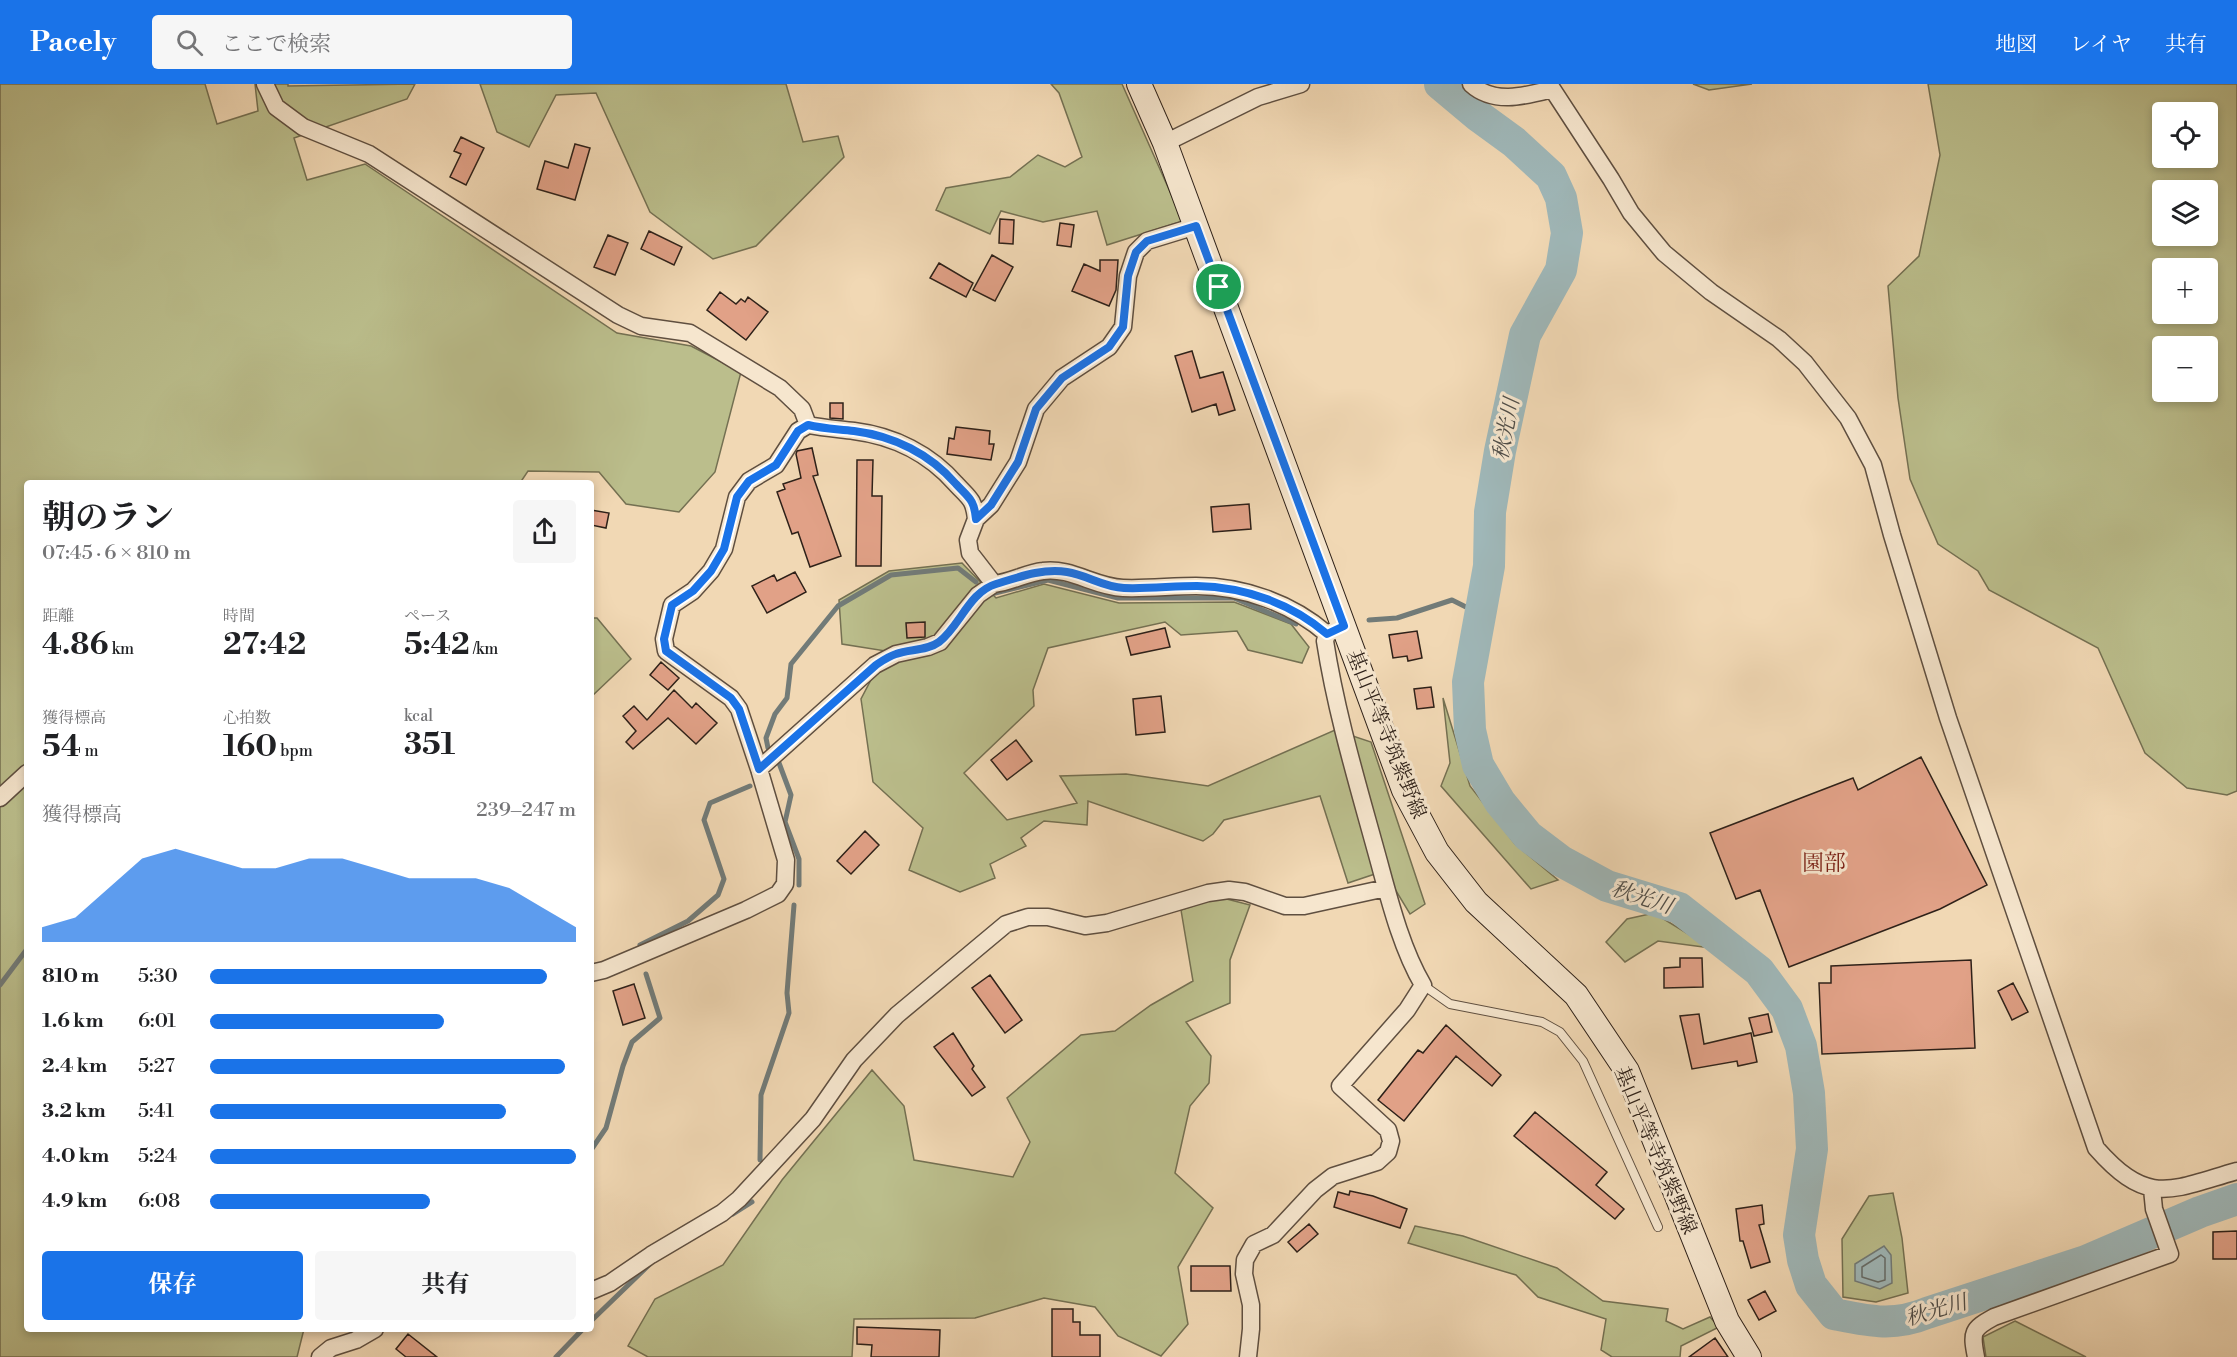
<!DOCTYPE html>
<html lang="ja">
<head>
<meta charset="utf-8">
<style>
  :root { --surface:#fff; --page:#f6f6f6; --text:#202124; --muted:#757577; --accent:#1a73e8 }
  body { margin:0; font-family:"Libre Bodoni","Noto Serif JP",serif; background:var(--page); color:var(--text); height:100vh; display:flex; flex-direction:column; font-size:22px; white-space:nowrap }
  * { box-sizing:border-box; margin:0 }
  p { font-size:20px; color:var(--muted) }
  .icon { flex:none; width:33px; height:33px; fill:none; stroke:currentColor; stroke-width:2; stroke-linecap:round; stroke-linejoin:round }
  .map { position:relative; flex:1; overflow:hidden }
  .panel { position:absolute; left:24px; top:396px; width:570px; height:852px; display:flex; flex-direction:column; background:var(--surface); border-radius:6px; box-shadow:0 3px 9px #0003 }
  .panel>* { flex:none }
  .tools { position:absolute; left:2152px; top:18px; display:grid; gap:12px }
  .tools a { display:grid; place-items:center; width:66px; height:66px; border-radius:6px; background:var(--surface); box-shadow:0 3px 9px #0003; font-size:30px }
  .pin { position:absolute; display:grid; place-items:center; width:51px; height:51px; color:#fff; margin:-26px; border:3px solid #fff; border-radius:50%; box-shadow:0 2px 6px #0007 }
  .round { display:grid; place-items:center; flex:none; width:63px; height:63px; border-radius:6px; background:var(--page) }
  .headline { display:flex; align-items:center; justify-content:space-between; height:102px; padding:0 18px }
  h1 { font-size:33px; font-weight:700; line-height:45px }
  .metrics { display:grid; grid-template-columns:repeat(3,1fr); gap:9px; height:102px; padding:6px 18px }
  .metrics div { display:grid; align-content:center }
  .metrics b { font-size:30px; font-weight:700 }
  .metrics small { font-size:16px; font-weight:400 }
  .metrics p { font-size:16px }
  .chart { height:168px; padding:12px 18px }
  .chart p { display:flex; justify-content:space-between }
  .chart svg { width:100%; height:108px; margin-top:6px; fill:var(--accent); opacity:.7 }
  .action { display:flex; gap:12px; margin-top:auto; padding:12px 18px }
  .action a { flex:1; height:69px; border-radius:6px; background:var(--accent); color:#fff; font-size:24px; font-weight:700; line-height:69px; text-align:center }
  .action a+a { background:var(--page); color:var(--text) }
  ul { padding:0 18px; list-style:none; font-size:20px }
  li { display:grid; grid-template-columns:96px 72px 1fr; align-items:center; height:45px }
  li i { height:15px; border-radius:8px; background:var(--accent) }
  header { display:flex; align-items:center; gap:36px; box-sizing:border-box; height:84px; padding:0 30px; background:var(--accent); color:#fff }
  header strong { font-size:28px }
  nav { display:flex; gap:33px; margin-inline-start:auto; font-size:21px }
  .search { width:420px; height:54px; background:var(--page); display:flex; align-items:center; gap:15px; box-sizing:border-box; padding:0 21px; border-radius:6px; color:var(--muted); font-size:22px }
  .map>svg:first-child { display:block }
  .green { fill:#bbbe8c; stroke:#747052; stroke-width:1.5; fill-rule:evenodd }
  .water { fill:#9fb7b8; stroke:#727b78; stroke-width:1.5 }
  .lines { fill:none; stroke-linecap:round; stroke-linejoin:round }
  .shore { stroke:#666c68; stroke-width:1.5 }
  .stream { stroke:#727b78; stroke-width:5 }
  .river { stroke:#9fb7b8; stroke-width:32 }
  .building { fill:#e1a187; stroke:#2e2119; stroke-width:1.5 }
  .lane-casing { stroke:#5f4f40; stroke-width:10 }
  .street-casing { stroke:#5f4f40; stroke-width:19 }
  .secondary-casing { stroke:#2e2119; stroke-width:26 }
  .lane { stroke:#f6e6ce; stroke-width:8 }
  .street { stroke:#f6e6ce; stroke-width:16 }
  .secondary { stroke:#f6e6ce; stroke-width:24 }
  .route-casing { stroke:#fff; stroke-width:12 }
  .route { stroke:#1a73e8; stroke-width:8 }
  .labels { text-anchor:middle; stroke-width:6; stroke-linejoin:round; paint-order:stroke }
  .street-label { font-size:20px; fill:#2e2119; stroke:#f6e6ce }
  .water-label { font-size:21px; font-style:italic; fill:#504e49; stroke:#f6e6ce }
  .quarter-label { font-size:22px; fill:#7a1f14; stroke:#f6e6ce }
</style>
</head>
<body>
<header>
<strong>Pacely</strong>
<div class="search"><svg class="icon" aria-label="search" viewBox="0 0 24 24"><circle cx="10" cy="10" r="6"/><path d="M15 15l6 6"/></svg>ここで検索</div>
<nav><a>地図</a><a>レイヤ</a><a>共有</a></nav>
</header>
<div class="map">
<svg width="2237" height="1273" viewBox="0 0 2237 1273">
  <rect width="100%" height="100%" fill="#f1d8b4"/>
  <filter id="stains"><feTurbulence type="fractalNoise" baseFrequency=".00333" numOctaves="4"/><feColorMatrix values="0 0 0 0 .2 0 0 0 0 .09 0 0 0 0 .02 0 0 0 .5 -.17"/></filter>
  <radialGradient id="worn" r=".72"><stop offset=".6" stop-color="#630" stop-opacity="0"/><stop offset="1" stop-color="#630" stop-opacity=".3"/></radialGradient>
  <path class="green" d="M0 0H205L217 40 258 27 255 0H288V2L415 0 407 15 294 54 307 96 365 80 617 249 691 262 741 288 715 388 679 428 626 420 599 388 528 387 520 399H27V1245H304L297 1273H0Z
    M480 0H786L803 58 838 52 844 73 756 162 713 175 650 128 596 9 556 11 529 63 497 48Z
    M1051 0H1122L1183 137 1107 161 1097 127 1043 138 1001 127 990 150 936 126 946 104 1010 93 1038 71 1065 83 1082 73 1059 9Z
    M1693 0H1752L1709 6Z
    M1928 0H2237V707L2227 711 2187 704 2145 669 2098 564 1989 506 1978 487 1938 460 1910 395 1898 314 1888 202 1919 172 1940 71ZM2163 28H2208V74H2163ZM2163 106H2208V152H2163ZM2163 184H2208V230H2163ZM2163 262H2208V308H2163Z
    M962 479 996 514 1044 500 1119 519 1234 518 1291 540 1309 563 1302 579 1248 566 1237 547 1181 551 1165 538 1048 564 1033 606 1034 622 964 689 1007 736 1077 719 1060 692 1126 690 1208 702 1335 646 1371 658 1425 820 1410 830 1384 787 1348 799 1320 712 1224 736 1213 750 1203 757 1088 717 1087 741 1044 737 1021 754 1026 762 990 780 995 794 960 808 909 786 923 744 873 698 861 615 886 567 842 560 839 516 889 487Z
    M591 534H597L631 575 591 613Z
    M1443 614 1470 702 1515 760 1558 796 1531 805 1441 702 1450 679Z
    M1219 813 1250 821 1230 876V919L1186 938 1211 972 1209 999 1190 1022 1175 1089 1213 1124 1178 1183 1188 1240 1161 1272 1118 1252 1095 1223 1044 1214 975 1234 854 1235 852 1273H648L628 1262 655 1215 723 1181 782 1096 872 986 904 1022 914 1076 1013 1093 1030 1058 1007 1014 1081 951 1115 947 1151 921 1193 897 1181 826Z
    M1654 829 1711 864 1658 857 1625 878 1606 858 1627 835Z
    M1893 1109 1902 1154 1908 1209 1876 1218 1843 1213 1842 1155 1869 1112Z
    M1415 1142 1463 1152 1557 1184 1603 1217 1668 1225 1666 1237 1683 1245 1710 1233 1719 1243 1681 1262 1680 1273H1612L1601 1266 1606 1235 1538 1213 1516 1191 1408 1159Z
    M2015 1237 2086 1273H1986L1983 1253Z"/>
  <path class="water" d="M1884 1162 1891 1171 1892 1199 1880 1205 1855 1197V1180Z"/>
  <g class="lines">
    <path class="shore" d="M1881 1171 1885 1174V1196L1878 1198 1862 1193V1183Z"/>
    <path class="stream" d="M991 510 1048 496 1118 514H1234L1296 540
      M1369 536 1397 534 1452 516 1480 530
      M768 664 766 654 775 630 787 614 791 580 838 522 891 491 958 484 976 498
      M779 679 791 711 785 738 799 775V801
      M640 861 688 837 718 811 724 795 704 736 710 719 750 702
      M0 901 27 865
      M591 1066 606 1044 623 982 632 958 660 934 646 890
      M760 1076 761 1011 789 929 787 909 794 821
      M733 1130 752 1118
      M591 1237 650 1180
      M556 1273 583 1245"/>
    <path class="river" d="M1440 0 1477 31 1514 58 1551 92 1561 114 1567 149 1561 186 1525 251 1500 367 1490 428 1489 482 1468 598 1470 646 1478 681 1500 718 1528 752 1561 777 1607 802 1679 824 1759 887 1787 925 1801 962 1809 1009 1812 1065 1799 1151 1803 1176 1811 1201 1834 1230C1869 1237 1893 1243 1927 1229L2086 1177 2200 1128 2237 1115"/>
  </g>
  <path class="building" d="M461 53 484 64 466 101 450 93 461 70 454 67Z
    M575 60 590 64 575 116 537 105 545 77 568 84Z
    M1000 135 1014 136 1013 160 999 159Z
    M1060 139 1074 141 1071 163 1057 161Z
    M649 147 682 163 674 181 641 165Z
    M608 151 628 159 615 191 594 183Z
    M992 171 1013 183 995 217 973 206Z
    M1100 176H1118L1116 206 1109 222 1072 207 1084 180 1100 187Z
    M939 179 973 199 966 213 930 194Z
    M720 208 736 220 741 215 745 218 748 213 768 228 746 256 707 226Z
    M1192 267 1200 294 1223 288 1235 326 1219 331 1216 320 1192 328 1175 272Z
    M830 319H843V335L830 334Z
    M956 343 990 347 989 360H994L991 376 947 370 949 354 954 355Z
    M812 364 818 391 813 392 841 472 810 483 798 448 792 450 777 408 785 405 783 400 801 394 796 370 797 367Z
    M857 376H873L872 412H882L881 482H856Z
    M1249 420 1251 445 1213 448 1211 423Z
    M591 426 609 429 606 444 591 441Z
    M795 488 806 508 767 529 752 502 774 491 777 497Z
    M925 538V553L907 554 906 539Z
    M1165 544 1170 563 1131 571 1126 553Z
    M1417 547 1422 574 1408 577 1407 572 1393 574 1389 551Z
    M661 578 679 594 668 606 650 591Z
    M1431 603 1434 623 1417 625 1414 605Z
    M674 606 692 624 696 619 717 639 696 660 668 634 633 665 626 658 636 647 623 632 634 622 647 636Z
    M1161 612 1165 648 1136 651 1133 615Z
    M1016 656 1032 677 1007 696 991 676Z
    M1921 673 1987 801 1940 825 1789 883 1760 806 1736 815 1710 749 1853 694 1858 706Z
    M865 747 879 761 851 790 837 777Z
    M1680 874H1702L1703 903 1664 904V884L1680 883Z
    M1971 876 1975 964 1822 970 1819 899H1831V882Z
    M990 891 1022 936 1005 949 972 904Z
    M2013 899 2028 928 2012 936 1998 907Z
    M634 900 645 934 623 941 613 907Z
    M1699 930 1704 960 1751 949 1757 978 1738 982 1737 977 1692 985 1680 932Z
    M1768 930 1772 948 1754 952 1749 934Z
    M1446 941 1501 991 1492 1002 1456 972 1404 1037 1378 1016 1418 966 1423 969Z
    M953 949 974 982 972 985 985 1003 972 1012 934 963Z
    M1535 1028 1607 1088 1596 1101 1624 1125 1615 1135 1514 1052Z
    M1350 1107 1373 1112 1407 1125 1400 1144 1334 1123 1338 1108 1349 1111Z
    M1762 1121 1764 1140 1759 1141 1770 1178 1751 1184 1743 1157H1740L1736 1125Z
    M1309 1140 1318 1150 1297 1168 1288 1158Z
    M2237 1147V1175H2213V1148Z
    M1191 1182H1230L1231 1207H1191Z
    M1765 1207 1776 1227 1759 1236 1748 1216Z
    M1052 1225H1073V1238H1080V1251H1100V1273H1052Z
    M857 1243 940 1246 939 1273H871L872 1261 857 1260Z
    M408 1250 437 1273H406L396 1265Z
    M1715 1254 1728 1273H1689Z"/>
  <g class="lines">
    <defs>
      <path id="lane" d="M1423 901 1450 920 1542 938 1560 948 1583 977 1658 1143"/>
      <path id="street" d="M265 0 276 23 303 43 369 70 618 231 641 242 690 249 780 304 802 325 808 341C824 344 838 345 854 347 894 352 930 370 956 400 969 414 974 415 976 435
        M1471 0C1494 21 1525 12 1552 5
        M1549 0 1611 95 1631 129 1664 169 1711 208 1779 255 1805 279 1848 334 1873 381 1892 451 1948 634 2096 1064C2148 1123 2170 1106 2237 1087
        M1165 59 1258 13 1301 0
        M1196 142 1147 157 1136 168 1128 192 1123 243 1109 263 1062 294 1036 325 1018 378 991 421 976 435 968 456 970 469 994 500C1011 498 1026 489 1043 487 1071 483 1095 503 1123 504 1147 505 1172 502 1196 502 1243 502 1291 519 1327 550
        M759 685 875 581 896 570 928 563 940 558 978 511 994 500
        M0 714 27 689
        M591 889 604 886 746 826 778 810 785 800 786 776 759 685 739 625 731 614 666 567 664 555 672 521 693 507 711 487 724 465 737 413 749 397 776 381 798 347 808 341
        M591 1207 610 1199 651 1171 722 1129 739 1115 813 1035 854 976 897 931 1006 840 1028 833H1048L1085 842 1107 839 1208 809 1229 806 1245 808 1285 822H1304L1386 804
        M320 1273 331 1264 356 1256 375 1245
        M1248 1273 1251 1245V1221L1244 1190 1245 1176 1254 1160 1273 1151 1315 1106 1333 1092 1377 1078 1388 1068 1391 1057 1388 1046 1340 1002 1407 926 1423 901C1400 862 1388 810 1376 767 1357 698 1336 628 1325 557L1327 550 1344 542
        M1976 1273C1971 1248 1972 1245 1994 1233L2170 1170 2154 1125 2152 1105"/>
      <path id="secondary" d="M1139 0 1165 59 1404 706 1437 768 1476 818 1576 911 1627 987 1727 1237 1749 1273"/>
    </defs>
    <use href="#lane" class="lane-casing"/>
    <use href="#street" class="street-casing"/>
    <use href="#secondary" class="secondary-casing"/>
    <use href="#lane" class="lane"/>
    <use href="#street" class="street"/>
    <use href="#secondary" class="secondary"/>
  </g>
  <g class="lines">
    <defs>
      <path id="route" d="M1196 142 1344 542 1327 550C1291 519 1244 503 1197 502 1173 502 1148 505 1124 504 1103 503 1087 491 1067 488 1043 484 1019 493 996 500 969 508 960 542 939 558 927 567 909 565 896 570 889 572 882 577 876 581L759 685 739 625 731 614 666 567 664 555 672 521 693 507 711 487 724 465 737 413 749 397 776 381 798 347 808 341C824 345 839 345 854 347 894 352 930 370 956 400 969 414 974 415 976 435L991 421 1018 378 1036 325 1062 294 1109 263 1123 243 1128 192 1136 168 1147 157Z"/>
    </defs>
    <use href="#route" class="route-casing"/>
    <use href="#route" class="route"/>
  </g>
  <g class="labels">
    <g class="street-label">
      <text transform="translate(1387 650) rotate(68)" y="7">基山平等寺筑紫野線</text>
      <text transform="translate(1656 1066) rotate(67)" y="7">基山平等寺筑紫野線</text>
    </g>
    <g class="water-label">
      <text transform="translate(1506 345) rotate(-79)" y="7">秋光川</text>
      <text transform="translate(1642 813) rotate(18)" y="7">秋光川</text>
      <text transform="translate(1936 1226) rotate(-16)" y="7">秋光川</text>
    </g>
    <g class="quarter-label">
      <text x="1824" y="786">園部</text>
    </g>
  </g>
  <rect width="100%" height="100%" filter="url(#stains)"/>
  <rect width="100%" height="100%" fill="url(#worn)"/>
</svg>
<div class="tools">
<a><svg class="icon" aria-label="locate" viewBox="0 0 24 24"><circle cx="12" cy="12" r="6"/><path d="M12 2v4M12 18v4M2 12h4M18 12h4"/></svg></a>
<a><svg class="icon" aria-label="layers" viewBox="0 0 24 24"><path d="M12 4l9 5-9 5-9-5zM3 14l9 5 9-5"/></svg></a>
<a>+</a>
<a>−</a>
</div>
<div class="pin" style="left:1219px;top:203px;background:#1e9e55"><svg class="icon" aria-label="arrive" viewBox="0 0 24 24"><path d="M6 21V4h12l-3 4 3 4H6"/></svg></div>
<section class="panel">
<div class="headline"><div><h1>朝のラン</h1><p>07:45 · 6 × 810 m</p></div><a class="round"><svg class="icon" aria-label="share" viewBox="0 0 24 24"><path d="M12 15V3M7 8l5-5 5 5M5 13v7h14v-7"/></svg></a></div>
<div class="metrics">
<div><p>距離</p><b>4.86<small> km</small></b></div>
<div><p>時間</p><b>27:42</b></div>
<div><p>ペース</p><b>5:42<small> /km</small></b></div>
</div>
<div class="metrics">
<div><p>獲得標高</p><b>54<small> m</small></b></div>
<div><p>心拍数</p><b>160<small> bpm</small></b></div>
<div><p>kcal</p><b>351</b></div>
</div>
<div class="chart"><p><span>獲得標高</span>239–247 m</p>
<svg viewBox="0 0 160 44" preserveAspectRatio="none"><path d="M0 44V38L10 34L20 22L30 10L40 6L50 10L60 14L70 14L80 10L90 10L100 14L110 18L120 18L130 18L140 22L150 30L160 38V44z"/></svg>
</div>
<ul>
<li><b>810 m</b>5:30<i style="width:92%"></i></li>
<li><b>1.6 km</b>6:01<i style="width:64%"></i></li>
<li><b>2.4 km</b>5:27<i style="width:97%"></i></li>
<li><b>3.2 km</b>5:41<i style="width:81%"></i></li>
<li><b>4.0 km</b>5:24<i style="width:100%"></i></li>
<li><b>4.9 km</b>6:08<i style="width:60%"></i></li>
</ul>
<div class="action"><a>保存</a><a>共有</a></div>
</section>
</div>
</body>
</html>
